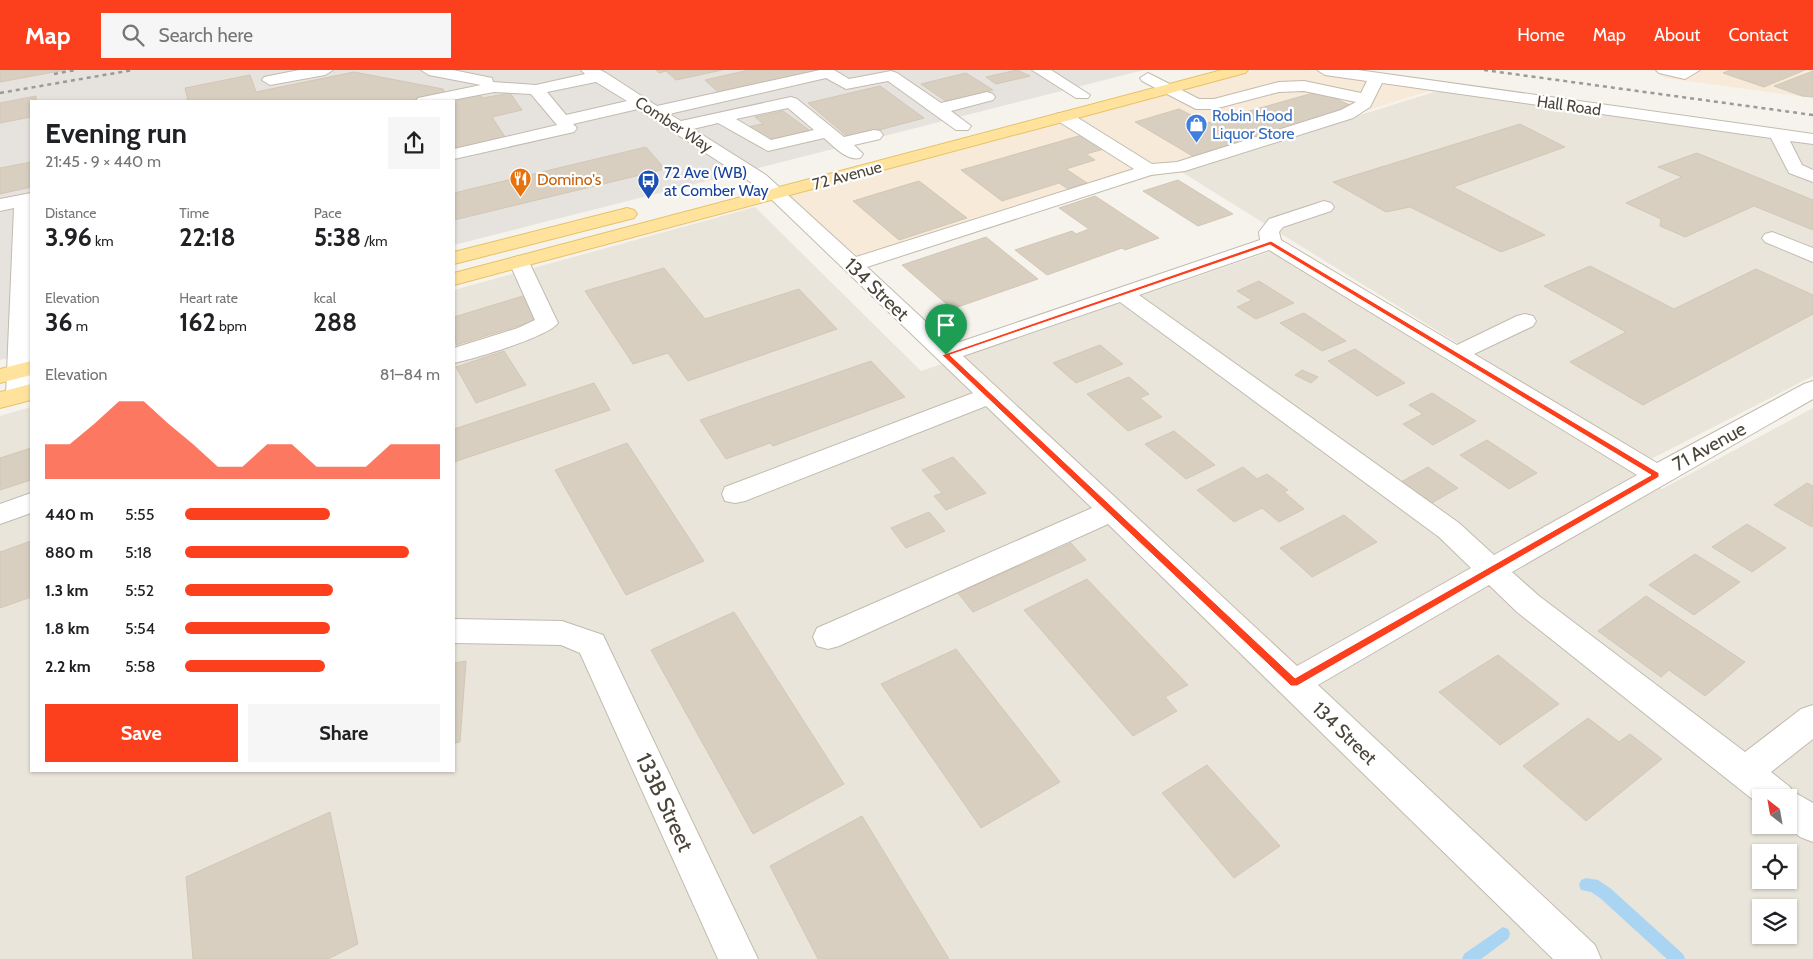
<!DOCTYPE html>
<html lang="en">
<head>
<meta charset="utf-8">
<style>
  :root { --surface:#fff; --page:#f6f6f6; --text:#202124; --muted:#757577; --accent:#fc3f1d }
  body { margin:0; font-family:Cabin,sans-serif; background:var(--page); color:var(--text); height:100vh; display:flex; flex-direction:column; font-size:19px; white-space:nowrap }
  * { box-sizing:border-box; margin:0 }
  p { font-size:16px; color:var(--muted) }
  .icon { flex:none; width:28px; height:28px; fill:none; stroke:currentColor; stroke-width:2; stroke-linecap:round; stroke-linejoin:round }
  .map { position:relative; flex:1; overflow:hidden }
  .side { position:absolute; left:30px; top:30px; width:425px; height:672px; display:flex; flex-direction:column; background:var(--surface); border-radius:0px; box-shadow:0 1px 4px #0004 }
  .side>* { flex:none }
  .needle { width:32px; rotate:329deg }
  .tools { position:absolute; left:1752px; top:719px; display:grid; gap:10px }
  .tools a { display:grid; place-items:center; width:45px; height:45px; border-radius:0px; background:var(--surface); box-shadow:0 1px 4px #0004; font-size:25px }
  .pin { position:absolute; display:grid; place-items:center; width:42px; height:42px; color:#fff; margin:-51px -21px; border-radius:50% 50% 50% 0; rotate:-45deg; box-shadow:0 0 5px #0007 }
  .pin .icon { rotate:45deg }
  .round { display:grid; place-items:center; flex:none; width:52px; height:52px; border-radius:0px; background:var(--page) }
  .summary { display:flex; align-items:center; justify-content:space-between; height:85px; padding:0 15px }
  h1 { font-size:28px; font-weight:700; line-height:38px }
  .metrics { display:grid; grid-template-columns:repeat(3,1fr); gap:8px; height:85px; padding:5px 15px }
  .metrics div { display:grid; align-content:center }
  .metrics b { font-size:25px; font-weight:700 }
  .metrics small { font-size:14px; font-weight:400 }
  .metrics p { font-size:14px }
  .chart { height:140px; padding:10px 15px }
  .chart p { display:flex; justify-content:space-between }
  .chart svg { width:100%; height:90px; margin-top:5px; fill:var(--accent); opacity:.7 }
  .cta { display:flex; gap:10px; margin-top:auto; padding:10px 15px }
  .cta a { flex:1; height:58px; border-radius:0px; background:var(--accent); color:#fff; font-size:20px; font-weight:700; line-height:58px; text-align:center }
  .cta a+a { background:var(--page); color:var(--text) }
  ul { padding:0 15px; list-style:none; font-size:16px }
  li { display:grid; grid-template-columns:80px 60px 1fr; align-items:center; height:38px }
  li i { height:12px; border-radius:6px; background:var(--accent) }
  header { display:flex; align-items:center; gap:30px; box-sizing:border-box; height:70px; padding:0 25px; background:var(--accent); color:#fff }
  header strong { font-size:24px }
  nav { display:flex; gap:28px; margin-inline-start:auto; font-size:18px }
  .search { width:350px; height:45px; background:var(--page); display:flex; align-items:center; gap:12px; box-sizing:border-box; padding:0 18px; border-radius:0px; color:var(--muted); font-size:19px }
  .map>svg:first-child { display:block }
  .residential { fill:#eae5da; fill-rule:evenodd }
  .commercial { fill:#f7ead8 }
  .industrial { fill:#e6e2dd }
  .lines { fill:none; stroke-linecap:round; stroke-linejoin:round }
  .stream { fill:#a9d4f2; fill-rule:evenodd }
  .building { fill:#d8cfc1; stroke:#d3c7b4 }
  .minor-casing { stroke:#c2bbae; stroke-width:2 }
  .major-casing { stroke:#e6c16a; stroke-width:2 }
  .minor { fill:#fff; fill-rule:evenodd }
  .major { fill:#ffe39c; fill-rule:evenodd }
  .rail { stroke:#9a9a9a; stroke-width:2.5; stroke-dasharray:4 4; stroke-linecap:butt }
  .route { fill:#fc3f1d; stroke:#fff; fill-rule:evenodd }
  .labels { text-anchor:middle; stroke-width:4.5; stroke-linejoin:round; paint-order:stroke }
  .far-street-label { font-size:16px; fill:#4b4439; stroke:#fff }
  .far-shop-label { font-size:16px; fill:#366cbe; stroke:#fff; text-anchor:start }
  .far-transit-label { font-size:16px; fill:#164399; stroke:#fff; text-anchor:start }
  .far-food-label { font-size:16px; fill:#c56008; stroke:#fff; text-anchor:start }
  .street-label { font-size:19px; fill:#4b4439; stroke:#fff }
  .near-street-label { font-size:22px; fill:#4b4439; stroke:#fff }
</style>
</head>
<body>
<header>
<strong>Map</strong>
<div class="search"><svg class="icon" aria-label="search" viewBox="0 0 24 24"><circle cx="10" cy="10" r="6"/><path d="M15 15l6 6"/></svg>Search here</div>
<nav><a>Home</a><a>Map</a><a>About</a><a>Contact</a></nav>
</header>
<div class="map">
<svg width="1813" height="889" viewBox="0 0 1813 889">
  <rect width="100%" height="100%" fill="#f6f3ec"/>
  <path class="residential" d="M1434 22H1456L1813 74V306L1647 391 1180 101Z
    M755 137 921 301 1272 181 1662 419 1813 338V889H0V346L31 337V701H454V220ZM1761 728H1789V755H1761ZM1761 782H1789V810H1761ZM1761 838H1789V865H1761Z"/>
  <path class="commercial" d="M1255 0H1306L1433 20 1174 100 865 192 784 125Z
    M1653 0H1813V28L1665 8Z"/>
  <path class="industrial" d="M0 0H1144L454 175V31H31V282L0 290Z"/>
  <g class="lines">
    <path class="stream" d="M1586 808 1598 810 1610 818 1683 884 1685 889H1667L1600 828 1591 822 1581 820 1579 815 1581 810Z
      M1503 857 1508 859 1510 864 1508 869 1481 889H1462L1464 884Z"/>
  </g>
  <path class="building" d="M0 0H65L0 12Z
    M656 0H722L676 10 666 1 659 3Z
    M749 0H821L720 24 705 10Z
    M1017 0 1030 6 996 14 986 7Z
    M1730 0H1805L1764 17 1723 3Z
    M1813 1V27L1802 26 1774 16Z
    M354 2 443 19 446 24 409 31H188L185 18 250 5 256 22Z
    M966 3 993 20 947 32 921 14Z
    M880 16 924 48 849 68 808 33Z
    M510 23 522 40 492 47 507 70 454 82V31H451L480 25 483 28Z
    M1313 23 1328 25 1354 37 1196 88 1135 52 1179 39 1207 53Z
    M36 26V31H31V47L0 53V33Z
    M783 41 809 60 771 72 747 57 763 54 755 47Z
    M1520 54 1565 77 1453 117 1545 165 1501 182 1410 137 1386 142 1333 112Z
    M1082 65 1104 79 1086 84 1095 90 1066 99 1087 113 1068 119 1059 113 1002 131 961 100Z
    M646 77 665 99 454 150V123Z
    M1697 83 1813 130V160L1754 136 1685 167 1660 156 1661 149 1626 133 1682 107 1658 97Z
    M31 92V117L0 124V98Z
    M1178 110 1233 144 1198 156 1143 121Z
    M919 111 967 148 899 170 853 131Z
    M1095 126 1159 168 1125 180 1122 178 1047 205 1015 180 1072 161 1076 164 1089 159 1059 138Z
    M986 167 1038 209 952 239 902 195Z
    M1590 196 1674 239 1756 199 1813 225V244L1643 335 1570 292 1626 262 1544 216Z
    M664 198 705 249 799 219 837 259 688 311 668 283 633 294 585 221Z
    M1259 211 1294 233 1256 249 1237 237 1252 230 1237 221Z
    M526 225 541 249 456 275 454 247Z
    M1304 243 1346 271 1322 281 1280 253Z
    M1100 275 1123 294 1076 313 1053 293Z
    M1355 279 1405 313 1377 326 1328 291Z
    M504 281 526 315 476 333 456 297Z
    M871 291 905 327 773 376 770 373 726 389 700 350Z
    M1302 300 1318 307 1311 313 1295 305Z
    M1129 307 1149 324 1140 328 1162 347 1128 361 1087 324Z
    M594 313 610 340 454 392V359Z
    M1432 323 1476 351 1433 375 1403 354 1423 344 1409 335Z
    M1174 361 1215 395 1186 409 1145 374Z
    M1487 370 1537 403 1509 419 1460 385Z
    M627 373 704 491 626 525 555 400Z
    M31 378V410L0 420V388Z
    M953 387 986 423 946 440 934 426 942 423 922 400Z
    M1243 397 1257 409 1267 404 1288 420 1284 422 1304 439 1279 452 1262 438 1234 452 1197 420Z
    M1428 397 1458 418 1430 434 1401 412Z
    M1807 413 1813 416 1812 457 1774 435Z
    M929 442 945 461 906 478 891 458Z
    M1344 445 1377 472 1312 507 1280 478Z
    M1747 454 1786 478 1752 502 1712 477Z
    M31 471V527L0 538V482Z
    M1071 473 1086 490 973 542 958 523Z
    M1695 484 1740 512 1694 545 1649 515Z
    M1087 509 1188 615 1165 627 1177 641 1133 666 1024 540Z
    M1646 526 1745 592 1705 626 1669 600 1661 607 1598 561Z
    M734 542 844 714 753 764 651 580Z
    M956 579 1060 712 981 758 881 614Z
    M1498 585 1559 634 1500 675 1439 622Z
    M466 591 460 672 454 673V593Z
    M1588 648 1619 672 1630 664 1662 689 1586 751 1523 696Z
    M1207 695 1280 776 1234 808 1162 723Z
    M330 742 358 874 328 889H193L186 807Z
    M862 746 949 889H818L770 796Z"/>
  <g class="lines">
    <defs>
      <path id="minor" d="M299 0H333L325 5 270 15 262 10 264 7Z
        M421 0H453L492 8 493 12 536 15 585 4 581 0H600L606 3 657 36 820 0H834L849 9 891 1 897 3 941 33 987 22 993 24 995 27 993 30 951 41 971 56 968 60H956L888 11 846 19 826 8 669 44 681 51 791 27 797 29 844 67 874 60 880 61 883 65 880 69 854 75 863 84 860 88C846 91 835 77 824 68L768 81 718 53 693 59 766 105 856 187 1134 99 1058 51 1056 47 1058 43H1070L1152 94 1177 92 1341 40 1356 32 1304 21 1279 22 1214 39H1196L1142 11 1140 8 1148 3 1199 29H1214L1279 12 1304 11 1361 23 1367 11 1325 5 1317 0H1358L1813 64V74L1790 71 1802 95 1813 100V112L1789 103 1771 68 1382 13 1370 37 1353 48 1185 101 1151 105 867 197 951 275 1260 170 1259 162 1269 149 1324 131 1331 133 1334 137 1331 141 1283 157 1279 162 1281 170 1457 275 1517 246 1525 244 1533 246 1536 251 1533 256 1474 284 1657 393 1804 314 1813 311V329L1512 502 1539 526 1745 682 1801 639 1813 635V669L1771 702 1790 717 1792 721 1813 733V772L1800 767 1786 755H1789V728H1761V736L1517 542 1489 515 1318 615 1595 875 1601 889H1553L1108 454 839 576 828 579 817 576 813 567 817 558 1092 438 986 336 745 431 735 433 725 431 722 424 725 417 973 323 770 128 752 113 638 39 573 54 577 58 574 62 454 89V79L557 55 531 24 494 22 447 31H416L418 28 481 15 429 5ZM596 12 627 31 566 45 547 22ZM788 38 814 60 771 70 736 49ZM1269 180 1637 405 1494 485 1459 453 1139 225ZM1120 232 1439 467 1471 498 1297 596 963 286Z
        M1032 0H1051L1090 25 1088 28H1076Z
        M1656 0H1700L1685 9 1659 3Z
        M31 123 30 325 27 330 18 333 9 330 6 325 14 138 0 141V129Z
        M1772 162 1813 178V192L1765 172 1762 168 1765 164Z
        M519 186 526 188 529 192 558 253C548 267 473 289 454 293V278L518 258 535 250 509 192 512 188Z
        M31 423V443L0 454V434Z
        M454 549 562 551 603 565 758 889H718L580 583 561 575 454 573Z"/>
      <path id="major" d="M1222 0H1248L1245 3 454 215V203Z
        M627 138 634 140 637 144 634 148 454 194V182Z
        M31 291V305L0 313V299Z
        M31 314V330L0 338V322Z"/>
    </defs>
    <use href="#minor" class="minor-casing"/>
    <use href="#major" class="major-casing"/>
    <use href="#minor" class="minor"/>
    <use href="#major" class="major"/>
    <path class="rail" d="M1484 0 1813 45
      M54 4 76 0
      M0 23 133 0"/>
  </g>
  <path class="route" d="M1271 171 1659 403V407L1297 616H1291L942 285ZM1270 175 1651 405 1295 608 950 285Z"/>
  <defs>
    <symbol id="shop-pin" viewBox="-11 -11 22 30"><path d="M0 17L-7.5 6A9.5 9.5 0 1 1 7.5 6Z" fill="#3f7fe0" stroke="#fff"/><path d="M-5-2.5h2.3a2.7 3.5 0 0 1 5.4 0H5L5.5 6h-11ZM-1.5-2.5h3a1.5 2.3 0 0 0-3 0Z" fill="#fff"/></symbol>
    <symbol id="restaurant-pin" viewBox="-11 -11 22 30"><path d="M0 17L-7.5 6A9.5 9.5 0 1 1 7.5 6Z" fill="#e8710a" stroke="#fff"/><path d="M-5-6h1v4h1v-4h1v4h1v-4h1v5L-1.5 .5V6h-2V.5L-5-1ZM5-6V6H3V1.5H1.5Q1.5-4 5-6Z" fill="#fff"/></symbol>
    <symbol id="bus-pin" viewBox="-11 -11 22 30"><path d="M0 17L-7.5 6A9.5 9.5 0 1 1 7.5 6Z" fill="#1a4fb4" stroke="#fff"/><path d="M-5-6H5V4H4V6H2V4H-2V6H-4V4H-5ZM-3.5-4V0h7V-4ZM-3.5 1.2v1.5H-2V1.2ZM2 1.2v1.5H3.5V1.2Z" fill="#fff"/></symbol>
  </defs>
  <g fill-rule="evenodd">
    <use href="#shop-pin" x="1184" y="42" width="25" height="34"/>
    <use href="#restaurant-pin" x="508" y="96" width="25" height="34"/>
    <use href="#bus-pin" x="636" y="98" width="25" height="34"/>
  </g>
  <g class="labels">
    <g class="far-street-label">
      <text transform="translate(1569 35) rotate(8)" y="6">Hall Road</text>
      <text transform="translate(674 54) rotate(33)" y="6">Comber Way</text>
      <text transform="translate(847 105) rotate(-15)" y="6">72 Avenue</text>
    </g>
    <g class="far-shop-label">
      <text x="1212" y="51">Robin Hood<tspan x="1212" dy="18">Liquor Store</tspan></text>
    </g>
    <g class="far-transit-label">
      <text x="664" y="108">72 Ave (WB)<tspan x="664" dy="18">at Comber Way</tspan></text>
    </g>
    <g class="far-food-label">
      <text x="537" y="115">Domino's</text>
    </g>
    <g class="street-label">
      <text transform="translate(877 219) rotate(44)" y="7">134 Street</text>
      <text transform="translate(1709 376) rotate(-29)" y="7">71 Avenue</text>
      <text transform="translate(1345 663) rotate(44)" y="7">134 Street</text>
    </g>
    <g class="near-street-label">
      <text transform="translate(665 732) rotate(65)" y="8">133B Street</text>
    </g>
  </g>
</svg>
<div class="tools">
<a><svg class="needle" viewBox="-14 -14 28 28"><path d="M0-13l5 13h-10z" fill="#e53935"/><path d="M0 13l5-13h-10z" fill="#757577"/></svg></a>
<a><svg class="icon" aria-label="locate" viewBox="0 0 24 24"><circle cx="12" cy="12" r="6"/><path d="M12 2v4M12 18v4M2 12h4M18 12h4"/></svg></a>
<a><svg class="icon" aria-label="layers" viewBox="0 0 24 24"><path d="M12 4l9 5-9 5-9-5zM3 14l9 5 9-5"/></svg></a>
</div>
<div class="pin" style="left:946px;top:285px;background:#1e9e55"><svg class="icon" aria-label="arrive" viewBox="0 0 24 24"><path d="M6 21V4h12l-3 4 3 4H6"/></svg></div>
<section class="side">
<div class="summary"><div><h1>Evening run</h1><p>21:45 · 9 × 440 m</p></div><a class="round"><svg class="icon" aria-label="share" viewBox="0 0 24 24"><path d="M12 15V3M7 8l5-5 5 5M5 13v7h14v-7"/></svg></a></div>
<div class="metrics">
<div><p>Distance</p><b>3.96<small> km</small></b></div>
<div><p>Time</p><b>22:18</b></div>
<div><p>Pace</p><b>5:38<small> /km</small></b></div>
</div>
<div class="metrics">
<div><p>Elevation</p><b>36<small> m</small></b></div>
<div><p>Heart rate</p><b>162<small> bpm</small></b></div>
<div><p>kcal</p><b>288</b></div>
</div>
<div class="chart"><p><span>Elevation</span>81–84 m</p>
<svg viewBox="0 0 160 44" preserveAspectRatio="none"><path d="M0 44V27L10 27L20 17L30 6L40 6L50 17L60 27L70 38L80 38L90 27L100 27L110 38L120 38L130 38L140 27L150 27L160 27V44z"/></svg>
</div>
<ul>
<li><b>440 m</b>5:55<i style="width:57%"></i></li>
<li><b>880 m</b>5:18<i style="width:88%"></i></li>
<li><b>1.3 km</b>5:52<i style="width:58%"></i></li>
<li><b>1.8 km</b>5:54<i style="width:57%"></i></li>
<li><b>2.2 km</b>5:58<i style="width:55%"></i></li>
</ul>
<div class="cta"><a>Save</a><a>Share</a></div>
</section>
</div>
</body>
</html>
